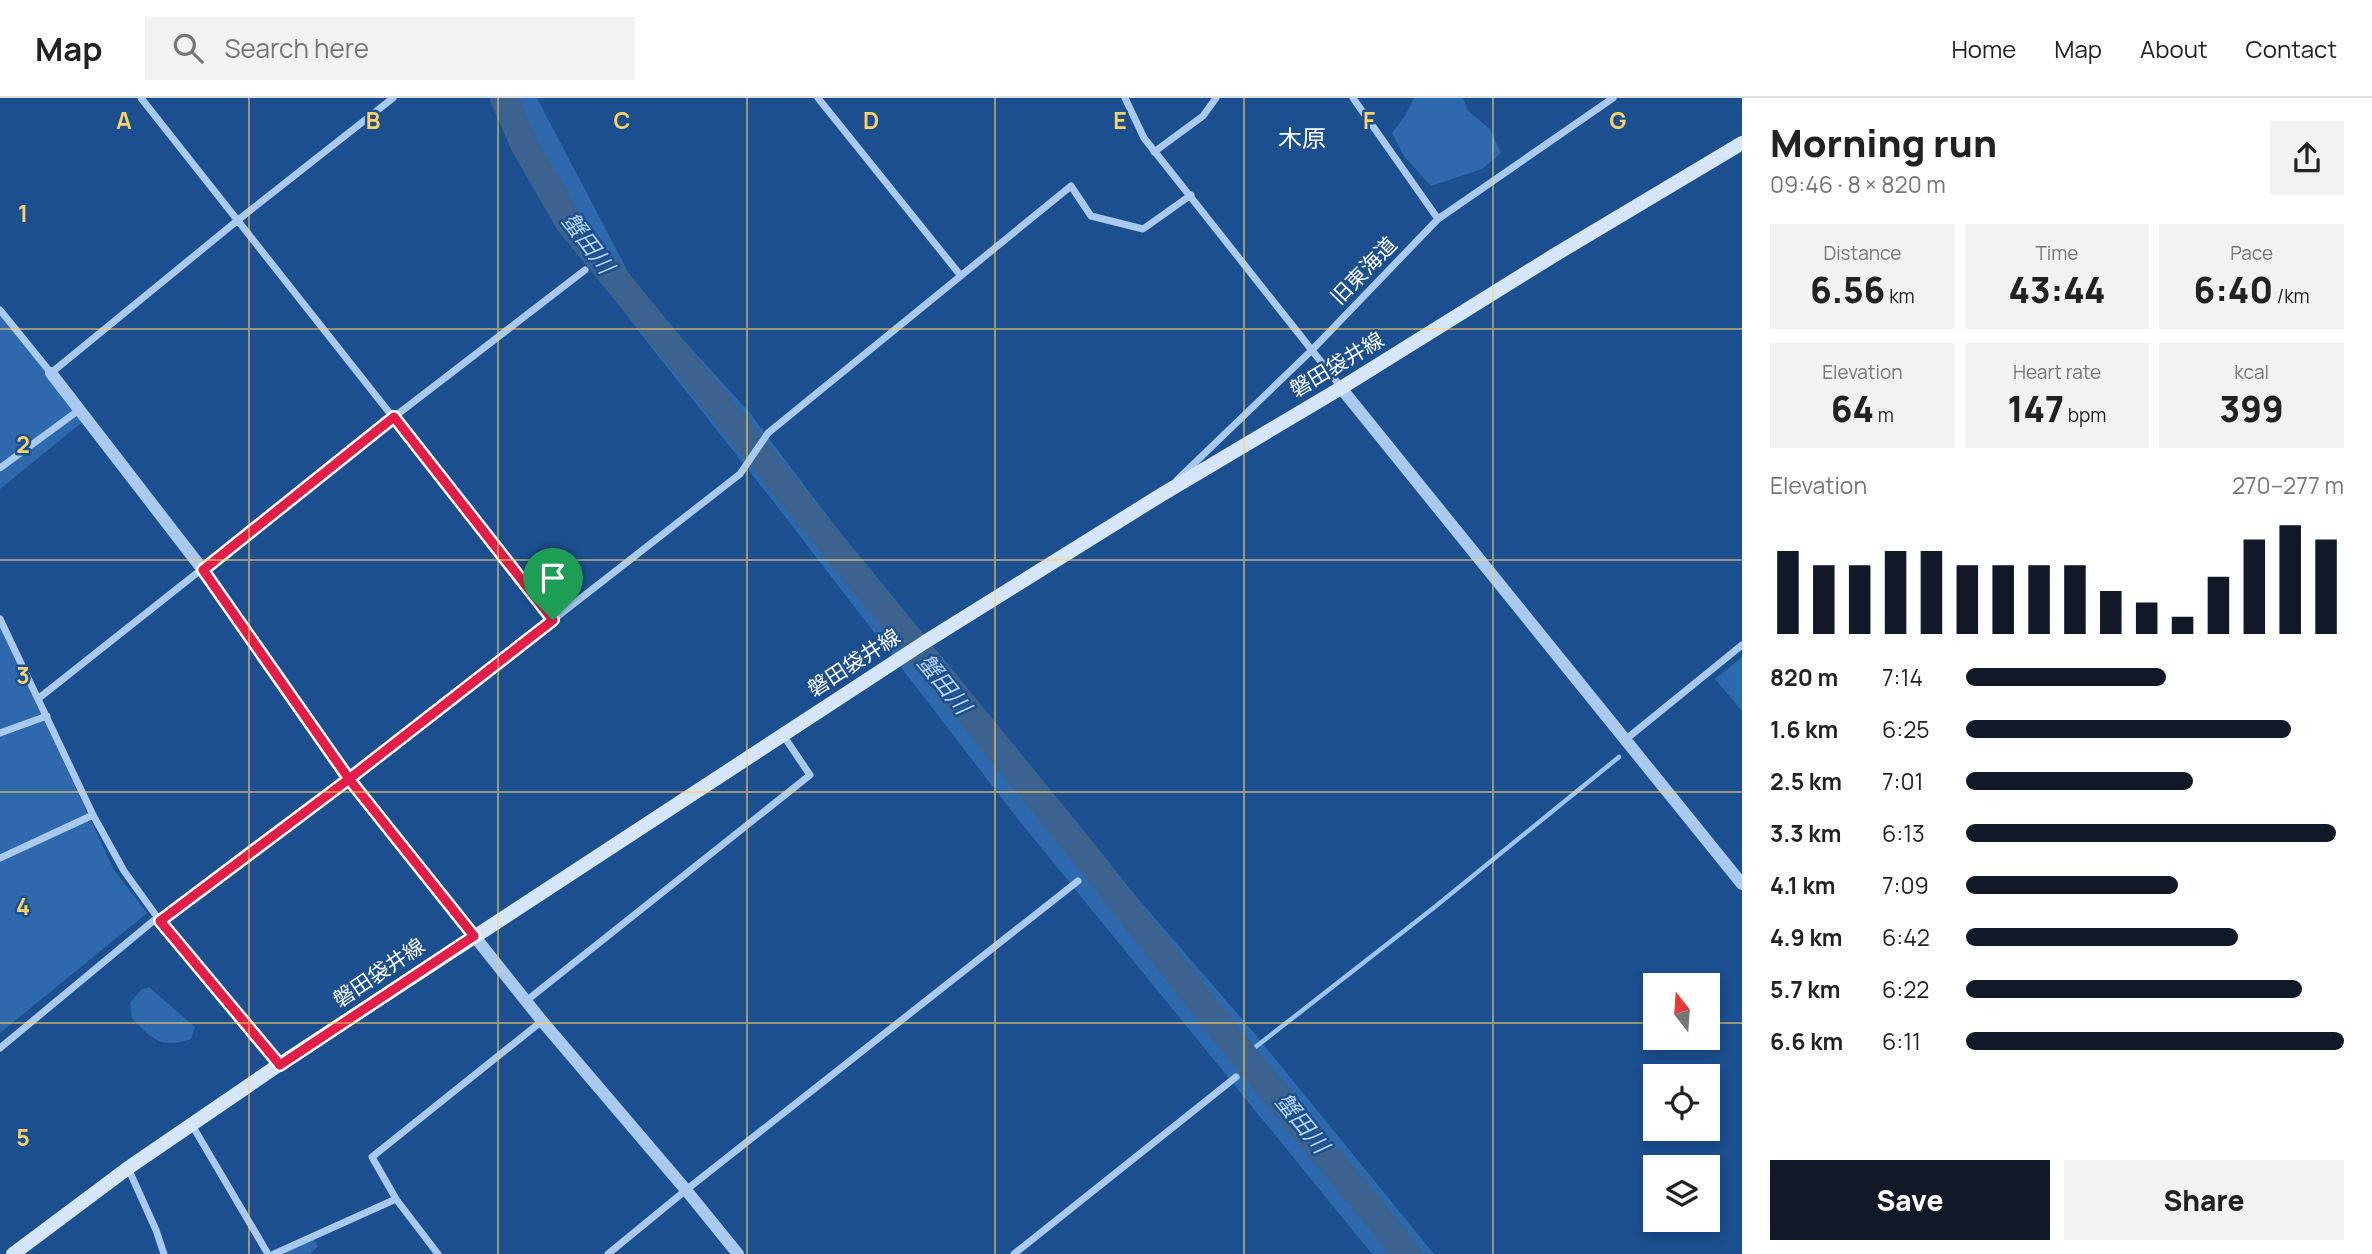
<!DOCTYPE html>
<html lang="en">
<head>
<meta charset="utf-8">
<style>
  :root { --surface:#fff; --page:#f2f2f2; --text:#222; --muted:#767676; --line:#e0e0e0; --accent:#111827 }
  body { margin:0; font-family:Manrope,"Noto Sans JP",sans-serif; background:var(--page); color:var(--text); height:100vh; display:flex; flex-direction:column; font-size:26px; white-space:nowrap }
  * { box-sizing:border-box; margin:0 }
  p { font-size:23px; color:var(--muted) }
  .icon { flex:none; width:38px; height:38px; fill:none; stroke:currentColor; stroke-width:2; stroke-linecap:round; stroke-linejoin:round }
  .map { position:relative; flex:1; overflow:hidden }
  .sheet { display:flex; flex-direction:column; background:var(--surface); width:630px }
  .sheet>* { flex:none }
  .needle { width:46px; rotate:343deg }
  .tools { position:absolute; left:1643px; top:875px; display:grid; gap:14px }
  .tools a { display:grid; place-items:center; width:77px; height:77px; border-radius:0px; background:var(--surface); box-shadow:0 4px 10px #0003; font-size:35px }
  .pin { position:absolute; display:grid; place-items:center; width:60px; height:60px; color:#fff; margin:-72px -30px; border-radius:50% 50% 50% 0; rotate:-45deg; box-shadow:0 0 7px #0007 }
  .pin .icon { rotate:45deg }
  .round { display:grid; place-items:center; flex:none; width:74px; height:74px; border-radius:0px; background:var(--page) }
  .headline { display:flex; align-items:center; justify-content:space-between; height:119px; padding:0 28px }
  h1 { font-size:38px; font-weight:800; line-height:52px }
  .stats { display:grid; grid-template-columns:repeat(3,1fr); gap:10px; height:119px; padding:7px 28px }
  .stats div { display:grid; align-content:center; border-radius:0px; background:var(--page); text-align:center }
  .stats b { font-size:35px; font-weight:800 }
  .stats small { font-size:19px; font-weight:400 }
  .stats p { font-size:19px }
  .chart { height:196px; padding:14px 28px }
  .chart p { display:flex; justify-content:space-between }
  .chart svg { width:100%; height:126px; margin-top:7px; stroke:var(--accent); stroke-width:6 }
  .action { display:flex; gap:14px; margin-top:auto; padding:14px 28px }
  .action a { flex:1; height:80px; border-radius:0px; background:var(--accent); color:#fff; font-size:28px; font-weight:800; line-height:80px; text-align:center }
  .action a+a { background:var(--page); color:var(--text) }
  ul { padding:0 28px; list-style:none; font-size:23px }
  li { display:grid; grid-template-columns:112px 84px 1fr; align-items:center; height:52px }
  li i { height:18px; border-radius:9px; background:var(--accent) }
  header { display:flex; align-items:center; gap:42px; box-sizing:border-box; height:98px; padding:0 35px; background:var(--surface); border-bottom:2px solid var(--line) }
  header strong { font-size:33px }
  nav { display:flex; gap:38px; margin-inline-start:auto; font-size:24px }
  .search { width:490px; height:63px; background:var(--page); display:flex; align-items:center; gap:18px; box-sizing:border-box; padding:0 24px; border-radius:0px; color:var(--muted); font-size:26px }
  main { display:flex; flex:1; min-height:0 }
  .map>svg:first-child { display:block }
  .green { fill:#2e69ad }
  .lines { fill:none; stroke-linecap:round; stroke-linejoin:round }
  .stream { stroke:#9cc4f0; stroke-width:4.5 }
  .river { stroke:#3c6290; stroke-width:28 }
  .minor { stroke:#a9c9ee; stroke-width:7 }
  .tertiary { stroke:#a9c9ee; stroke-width:12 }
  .secondary { stroke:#d6e6fa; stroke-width:14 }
  .route-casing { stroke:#fff; stroke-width:14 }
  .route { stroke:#e11d48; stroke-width:9 }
  .grid { fill:none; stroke:#ffd166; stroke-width:2; stroke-opacity:0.55 }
  .labels { text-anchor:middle; stroke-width:5; stroke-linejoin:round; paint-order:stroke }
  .street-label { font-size:21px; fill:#fff; stroke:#1b4f8f }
  .water-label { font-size:23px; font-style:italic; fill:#b5d3f5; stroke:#1b4f8f }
  .quarter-label { font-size:24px; fill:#fff; stroke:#1b4f8f }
  .grid-label { font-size:23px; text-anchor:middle; font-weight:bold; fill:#ffd166; stroke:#1b4f8f; stroke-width:5; stroke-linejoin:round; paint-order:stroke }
</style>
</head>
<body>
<header>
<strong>Map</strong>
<div class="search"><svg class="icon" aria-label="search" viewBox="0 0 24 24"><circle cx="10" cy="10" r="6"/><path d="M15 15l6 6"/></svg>Search here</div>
<nav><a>Home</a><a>Map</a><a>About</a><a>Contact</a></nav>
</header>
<main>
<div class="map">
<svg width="1742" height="1156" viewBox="0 0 1742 1156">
  <rect width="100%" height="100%" fill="#1b4f8f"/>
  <path class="green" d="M494 0H537L637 191 749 314 969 605 1255 936 1434 1156H1372L1017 720 773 403 644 240 546 107Z
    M1414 0H1463L1468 13 1490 31 1501 55 1482 71 1431 88 1404 58 1392 35 1405 18Z
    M0 213 86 321 0 391Z
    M0 528 114 772 147 815 0 935Z
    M1742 559V613L1715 581Z
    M149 889 195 929 191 941C162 951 152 942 132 920L130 905 141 892Z
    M312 1139 318 1148 310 1156H285L293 1147Z"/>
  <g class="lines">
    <path class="stream" d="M1244 958 1436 808 1619 659"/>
    <path class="river" d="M504 0 525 48 569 124 1084 755 1226 936 1408 1156"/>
    <path class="minor" d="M141 0 553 522
      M818 0 961 178
      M1125 0 1144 40 1341 289
      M1353 0 1438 121
      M1154 54 1203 18 1216 0
      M0 212 51 275 238 122 393 0
      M0 370 79 312
      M1177 382 1313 251 1438 121 1613 0
      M0 521 93 717 124 773 160 823 279 966
      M39 600 394 319 585 172
      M0 635 47 618
      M1625 642 1742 547
      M0 760 93 717
      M160 823 349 681 740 376 768 335 1071 88 1091 118 1143 131 1191 97
      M526 903 810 677 783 637
      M0 950 158 819
      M192 1027 268 1156
      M128 1070 156 1132 164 1156
      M274 1156 396 1101
      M438 1156 396 1101 372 1059 542 923
      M608 1156 686 1092 1078 783
      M1014 1156 1236 979"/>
    <path class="tertiary" d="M51 275 203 472 349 681 542 923 686 1092 738 1156
      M1341 290 1742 786"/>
    <path class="secondary" d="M13 1156 128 1070 280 966 925 544 1161 397 1341 290 1553 158 1742 45"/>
  </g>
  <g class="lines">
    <defs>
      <path id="route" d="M553 522 394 319 203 472 349 681 160 823 280 967 474 838 349 681 553 522"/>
    </defs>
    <use href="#route" class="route-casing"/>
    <use href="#route" class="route"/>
  </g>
  <path class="grid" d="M249 0V1156M498 0V1156M747 0V1156M995 0V1156M1244 0V1156M1493 0V1156M0 231H1742M0 462H1742M0 694H1742M0 925H1656M1708 925H1742"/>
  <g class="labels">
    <g class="street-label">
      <text transform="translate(1364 173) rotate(-46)" y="7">旧東海道</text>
      <text transform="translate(1337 267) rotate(-31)" y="7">磐田袋井線</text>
      <text transform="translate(854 565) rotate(-33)" y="7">磐田袋井線</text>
      <text transform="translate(379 875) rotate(-34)" y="7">磐田袋井線</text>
    </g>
    <g class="water-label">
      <text transform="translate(588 145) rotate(53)" y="8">蟹田川</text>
      <text transform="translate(944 586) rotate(51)" y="8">蟹田川</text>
      <text transform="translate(1302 1025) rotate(51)" y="8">蟹田川</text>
    </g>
    <g class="quarter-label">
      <text x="1302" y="49">木原</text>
    </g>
  </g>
  <g class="grid-label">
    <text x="124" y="31">A</text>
    <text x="373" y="31">B</text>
    <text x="622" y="31">C</text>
    <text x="871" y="31">D</text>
    <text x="1120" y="31">E</text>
    <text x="1369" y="31">F</text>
    <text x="1618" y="31">G</text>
    <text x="23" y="124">1</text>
    <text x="23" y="355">2</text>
    <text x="23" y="586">3</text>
    <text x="23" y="817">4</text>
    <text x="23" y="1048">5</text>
  </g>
</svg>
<div class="tools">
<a><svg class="needle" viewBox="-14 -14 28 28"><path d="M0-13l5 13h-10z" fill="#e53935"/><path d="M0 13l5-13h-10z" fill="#767676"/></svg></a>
<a><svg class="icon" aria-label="locate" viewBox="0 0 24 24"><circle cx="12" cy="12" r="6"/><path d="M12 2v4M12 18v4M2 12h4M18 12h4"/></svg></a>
<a><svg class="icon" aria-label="layers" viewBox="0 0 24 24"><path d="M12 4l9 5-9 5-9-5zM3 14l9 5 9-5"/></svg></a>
</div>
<div class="pin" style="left:553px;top:522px;background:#1e9e55"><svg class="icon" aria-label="arrive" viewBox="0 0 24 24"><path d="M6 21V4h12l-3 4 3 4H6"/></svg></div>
</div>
<section class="sheet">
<div class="headline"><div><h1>Morning run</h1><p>09:46 · 8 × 820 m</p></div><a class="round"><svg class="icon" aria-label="share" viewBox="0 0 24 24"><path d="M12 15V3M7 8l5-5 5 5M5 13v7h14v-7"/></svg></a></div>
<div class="stats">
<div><p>Distance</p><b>6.56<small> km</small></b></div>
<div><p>Time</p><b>43:44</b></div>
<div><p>Pace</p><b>6:40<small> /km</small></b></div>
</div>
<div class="stats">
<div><p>Elevation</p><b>64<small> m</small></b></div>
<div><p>Heart rate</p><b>147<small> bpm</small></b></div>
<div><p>kcal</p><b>399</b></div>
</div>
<div class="chart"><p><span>Elevation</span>270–277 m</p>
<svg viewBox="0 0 160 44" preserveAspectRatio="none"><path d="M5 44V15M15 44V20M25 44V20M35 44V15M45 44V15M55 44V20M65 44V20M75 44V20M85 44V20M95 44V29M105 44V33M115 44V38M125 44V24M135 44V11M145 44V6M155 44V11"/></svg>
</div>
<ul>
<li><b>820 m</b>7:14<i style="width:53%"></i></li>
<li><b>1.6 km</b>6:25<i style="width:86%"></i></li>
<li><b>2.5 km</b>7:01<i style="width:60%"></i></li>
<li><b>3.3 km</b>6:13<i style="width:98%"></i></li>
<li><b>4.1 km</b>7:09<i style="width:56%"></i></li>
<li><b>4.9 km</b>6:42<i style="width:72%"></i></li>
<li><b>5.7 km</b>6:22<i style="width:89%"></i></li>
<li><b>6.6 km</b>6:11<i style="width:100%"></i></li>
</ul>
<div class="action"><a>Save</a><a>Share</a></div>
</section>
</main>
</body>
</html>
